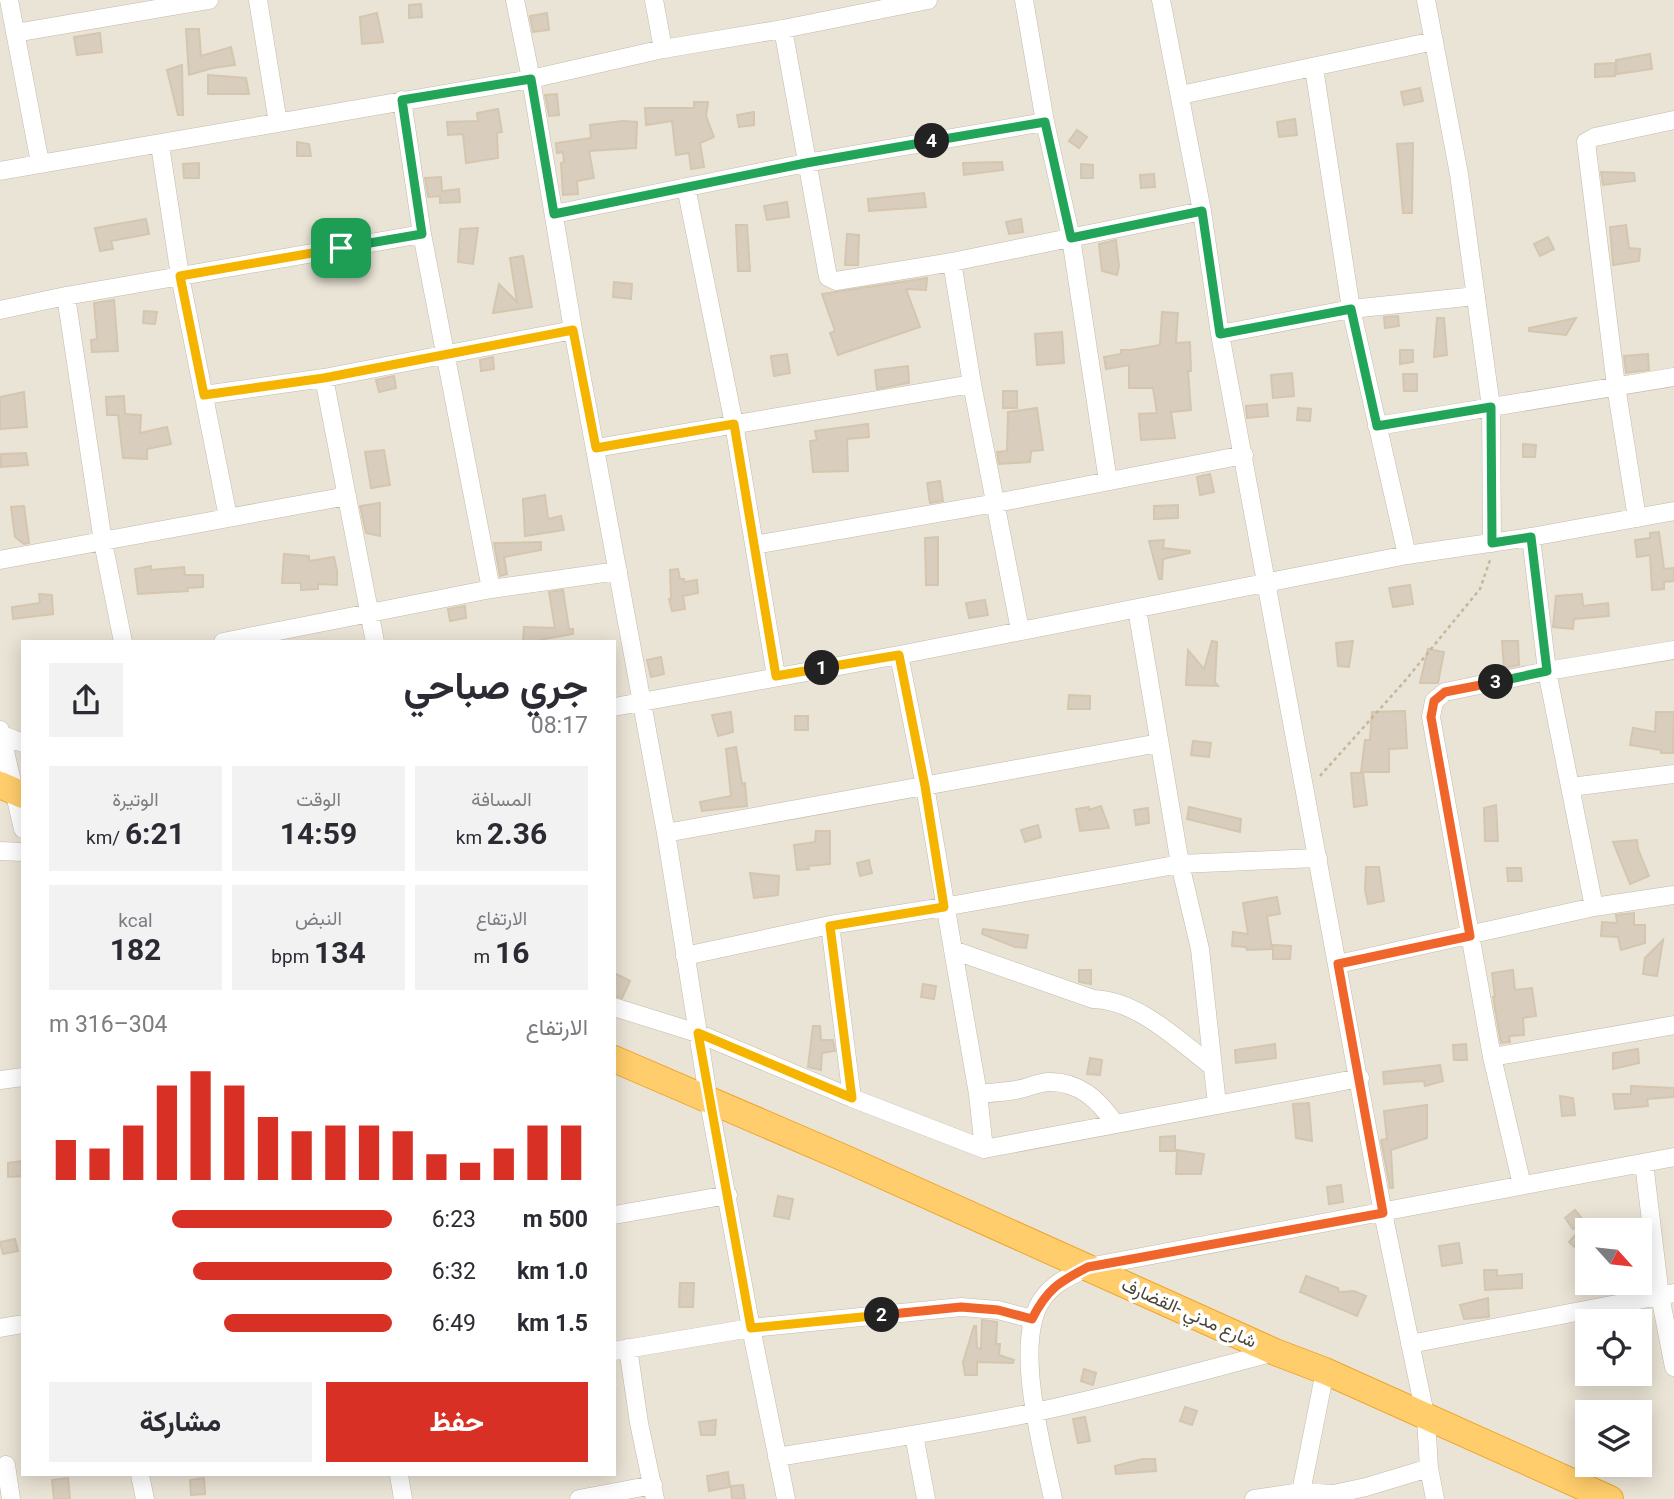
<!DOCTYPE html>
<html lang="ar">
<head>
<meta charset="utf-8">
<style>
  :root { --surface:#fff; --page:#f2f2f3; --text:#2b2b33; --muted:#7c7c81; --accent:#d93025 }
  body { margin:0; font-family:Roboto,Vazirmatn,sans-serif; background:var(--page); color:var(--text); direction:rtl; height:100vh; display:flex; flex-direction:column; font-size:26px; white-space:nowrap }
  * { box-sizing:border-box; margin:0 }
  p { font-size:23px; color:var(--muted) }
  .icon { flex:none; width:38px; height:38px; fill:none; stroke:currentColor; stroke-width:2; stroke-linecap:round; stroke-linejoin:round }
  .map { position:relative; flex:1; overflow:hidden; direction:ltr }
  .side { position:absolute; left:21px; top:640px; width:595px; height:836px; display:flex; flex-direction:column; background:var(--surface); border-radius:0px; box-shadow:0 4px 18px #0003; direction:rtl }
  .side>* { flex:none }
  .needle { width:46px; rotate:117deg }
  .tools { position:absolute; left:1575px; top:1218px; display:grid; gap:14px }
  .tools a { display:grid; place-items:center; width:77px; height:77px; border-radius:0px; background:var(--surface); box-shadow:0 4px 18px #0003; font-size:35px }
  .pin { position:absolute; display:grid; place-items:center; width:60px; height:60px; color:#fff; margin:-30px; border-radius:14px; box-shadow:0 4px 10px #0006 }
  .km { position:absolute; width:35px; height:35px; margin:-18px; border-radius:50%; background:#222; color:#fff; font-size:19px; line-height:35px; text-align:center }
  .round { display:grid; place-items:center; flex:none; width:74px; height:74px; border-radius:0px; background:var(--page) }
  .overview { display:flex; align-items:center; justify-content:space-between; height:119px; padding:0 28px }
  h1 { font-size:38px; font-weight:700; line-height:52px }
  .figures { display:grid; grid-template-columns:repeat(3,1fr); gap:10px; height:119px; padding:7px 28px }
  .figures div { display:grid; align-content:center; border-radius:0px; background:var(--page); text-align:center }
  .figures b { font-size:30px; font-weight:700 }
  .figures small { font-size:19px; font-weight:400 }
  .figures p { font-size:19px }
  .chart { height:196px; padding:14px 28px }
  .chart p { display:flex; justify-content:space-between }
  .chart svg { width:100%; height:126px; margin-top:7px; stroke:var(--accent); stroke-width:6 }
  .button { display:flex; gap:14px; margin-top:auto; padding:14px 28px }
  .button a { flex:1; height:80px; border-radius:0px; background:var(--accent); color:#fff; font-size:28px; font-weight:700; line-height:80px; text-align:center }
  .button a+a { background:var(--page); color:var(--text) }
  ul { padding:0 28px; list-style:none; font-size:23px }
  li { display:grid; grid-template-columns:112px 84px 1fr; align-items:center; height:52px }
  li i { height:18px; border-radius:9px; background:var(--accent) }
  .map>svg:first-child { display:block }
  .residential { fill:#eae4d6; fill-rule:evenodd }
  .building { fill:#d9cebd; stroke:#d4c6af; stroke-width:2 }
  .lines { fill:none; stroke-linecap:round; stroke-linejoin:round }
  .minor-casing { stroke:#c3baaa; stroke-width:19 }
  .highway-casing { stroke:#eda52c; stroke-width:28 }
  .path { stroke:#c6b69a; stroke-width:2.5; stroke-dasharray:3.5 3.5; stroke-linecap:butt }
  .minor { stroke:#fff; stroke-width:18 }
  .highway { stroke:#ffcd6b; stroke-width:26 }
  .split-1-casing { stroke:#fff; stroke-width:14 }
  .split-2-casing { stroke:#fff; stroke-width:14 }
  .split-3-casing { stroke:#fff; stroke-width:14 }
  .split-4-casing { stroke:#fff; stroke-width:14 }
  .split-5-casing { stroke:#fff; stroke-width:14 }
  .split-1 { stroke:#f5b400; stroke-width:9 }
  .split-2 { stroke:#f5b400; stroke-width:9 }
  .split-3 { stroke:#f0652b; stroke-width:9 }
  .split-4 { stroke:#22a559; stroke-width:9 }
  .split-5 { stroke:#22a559; stroke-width:9 }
  .labels { text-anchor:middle; stroke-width:7; stroke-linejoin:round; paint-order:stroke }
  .street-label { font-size:18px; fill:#4b4336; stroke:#fff }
</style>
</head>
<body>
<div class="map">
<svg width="1674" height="1499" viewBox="0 0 1674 1499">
  <rect width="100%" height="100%" fill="#f6f2e9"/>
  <path class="residential" d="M0 0H1674V1499H0ZM23 642H614V1475H23ZM1587 1230H1640V1283H1587ZM1587 1321H1640V1374H1587ZM1587 1412H1640V1465H1587Z"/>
  <path class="building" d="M421 4 422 17 409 18V5Z
    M377 13 383 42 362 44 360 17Z
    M547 13 549 30 533 32 530 16Z
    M186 29H199L201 56 231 47 235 65 213 68 189 75Z
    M100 33 102 52 77 55 74 37Z
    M1650 54 1652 69 1617 74 1616 60Z
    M1615 63V76L1595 77V64Z
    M182 65 183 115H178L167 70Z
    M208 75 246 78 249 94H208Z
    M1420 88 1423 101 1404 105 1401 92Z
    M557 94 559 115 549 116 545 95Z
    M694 102H708L706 116 714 137 700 143 704 167 691 169 689 153 676 155 672 121 646 125 645 108H694Z
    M498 109 502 132 497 133 498 158 466 163 463 134 448 135 447 122 478 121 477 113Z
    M754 112V125L739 127 737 115Z
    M1295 119 1297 135 1279 137 1277 122Z
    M623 121 637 122 636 148 589 151 594 178 577 181 578 194 563 195 561 163 564 162 563 152 557 153 556 143 591 138 590 125Z
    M1077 130 1087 137 1079 148 1069 141Z
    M297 142 309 144 311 156H297Z
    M1413 143 1412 213H1403L1397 144Z
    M1002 162 1003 170 964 175 963 163Z
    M199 163V178H184L183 164Z
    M1081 164 1093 165V178H1081Z
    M1601 172 1634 173 1635 181 1603 185Z
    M1154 174 1155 187 1141 188 1140 175Z
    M441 177 442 191 459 189 460 202 440 203V196L428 197 425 178Z
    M924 193 926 207 869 211 868 199Z
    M787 202 789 217 767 220 764 206Z
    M146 219 149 234 111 241 113 249 100 251 95 228Z
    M1021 219 1023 232 1009 234 1006 222Z
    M736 225H747L750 271H738Z
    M1626 225 1629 248 1640 249 1639 261 1613 265 1610 227Z
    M478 228 473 264 458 262 460 229Z
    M847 234 859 235 858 265H845Z
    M1548 237 1554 249 1540 256 1534 244Z
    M1116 240 1119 266 1117 275 1102 271 1099 244Z
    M523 256 532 307 493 313 499 284 517 302 510 258Z
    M927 278 926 290 906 289 920 327 838 355 830 333 835 331 822 294Z
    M614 282 632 284 631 299 613 297Z
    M114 300 118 351 92 352 91 340 97 339 94 303Z
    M144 311 157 312 155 324 143 323Z
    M1162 312 1178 313 1176 343 1190 342 1191 371H1188L1191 410 1171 412 1175 438 1141 440 1139 414 1157 413 1153 388H1129V365L1106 369 1104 357 1121 354V350H1131L1160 345Z
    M1398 316 1399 326 1385 328 1384 317Z
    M1437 318H1444L1447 355 1434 357Z
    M1576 318 1566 335 1529 331V328Z
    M1062 332 1064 363 1037 365 1035 334Z
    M1400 350H1413V362L1400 364Z
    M787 354 790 373 774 376 771 356Z
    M1648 354 1649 370 1626 373 1624 356Z
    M493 357 494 369 481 371 480 360Z
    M908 366 909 383 877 389 875 370Z
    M1292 373 1294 396 1273 398 1271 375Z
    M1403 374H1417V391H1404Z
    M394 376 396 388 379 392 376 380Z
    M1003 391H1017V408H1003Z
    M24 392 27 427 0 429V397Z
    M124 396 125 414 141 415 140 433 167 427 171 444 147 449V459L123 458 118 415H107L106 397Z
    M1267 404 1268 416 1247 418 1246 406Z
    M1037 408 1043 450 1031 451 1030 462 999 464 997 452 1007 451 1008 412Z
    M1298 408 1311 409 1310 421 1297 420Z
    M868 424 869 437 847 439 848 471 813 472 810 441 817 440 815 431Z
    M1523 444 1536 445 1535 457H1523Z
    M384 450 390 485 371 488 365 452Z
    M26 453 28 465 1 467V454Z
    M1210 474 1214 492 1200 495 1197 477Z
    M940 481 943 501 930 503 927 483Z
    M545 495 548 519 561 516 564 530 525 536 523 499Z
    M380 503V536L366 533 360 506Z
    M1178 505V518L1154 519V506Z
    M24 506 29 543 24 544 15 537 11 507Z
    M1659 532 1664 569 1674 568V581L1664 582V589L1652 590 1650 555 1637 557 1635 540 1650 538V533Z
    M938 537V585H926L925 538Z
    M1164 540 1163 548 1190 551V553L1163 559 1162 579H1159L1149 541Z
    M541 542V550L504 557 507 574 500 576 494 543Z
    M284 554 309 556V561L334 557 337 571V585L318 584V589L301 590V583H282Z
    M151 566V570L184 567 185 575H203V587L187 588 188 591 138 594 135 569Z
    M678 569 680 579H684V582L697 580 698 593 683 596 685 609 672 611 669 599H671L670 570Z
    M1410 585 1413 604 1393 607 1389 588Z
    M563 590 569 629H573V634L539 640V642H523L524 627 555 628 549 592Z
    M39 594 52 595 53 614 13 619 12 607 40 603Z
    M1582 594 1583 606 1608 603 1609 616 1574 619 1573 629 1553 627 1556 596Z
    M985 600 988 615 969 618 966 603Z
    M465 606 466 618 450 621 448 609Z
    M1212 641 1217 642 1215 682 1218 686 1186 685 1188 650 1204 669Z
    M1353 641 1349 667 1338 666 1336 643Z
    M1502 641H1518L1519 665 1504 668Z
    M1428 649 1444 652 1438 683H1420Z
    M661 657 664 674 651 677 647 660Z
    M1069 695 1090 696V709H1068Z
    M1405 711 1407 748 1389 749V772H1361L1365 740H1370L1372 712Z
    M731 712 733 732 718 736 712 715Z
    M1656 712H1674L1673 753H1661V750L1630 745 1633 728 1655 732Z
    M795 716H808V730H795Z
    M1193 741 1211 743 1209 757 1191 755Z
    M736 747 742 784 745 783 747 806 702 811 700 802 731 796 726 749Z
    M1351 773H1363L1367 805 1354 807Z
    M1496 805 1498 841H1485L1484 808Z
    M1101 806 1109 828 1080 831 1076 809 1089 807V810Z
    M1189 807 1241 819 1240 832 1187 819Z
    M1148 808 1149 823 1136 825 1134 810Z
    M1038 825 1041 837 1025 842 1021 830Z
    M816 831H830V864L808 866 809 869 797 870 794 845 815 842Z
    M1637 840 1638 849 1649 876 1630 884 1613 842Z
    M869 860 872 873 860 876 857 863Z
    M1366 867H1379L1384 901 1368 904 1365 890Z
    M1507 868H1521L1522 881H1508Z
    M750 873 779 876 778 895 754 898Z
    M1277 897 1280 914 1267 916 1272 949 1247 950 1246 947 1232 946 1233 932 1248 934 1243 903Z
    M1634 913V925H1645V943L1621 950 1618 937 1601 936 1602 922 1617 923 1616 915Z
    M983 929 1028 935 1026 948 1015 947 982 934Z
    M1663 940 1657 976 1643 974 1645 958Z
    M1273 945 1291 946 1290 959H1273Z
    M1079 970H1091V984L1079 982Z
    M1513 970 1515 990 1532 988 1536 1016 1523 1018 1524 1035 1509 1036 1510 1042 1501 1043 1493 997H1495L1492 973Z
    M614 973 630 981 622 998 614 996Z
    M923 984 936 986 934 999 921 997Z
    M813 1026H820L821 1040H833L835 1051 822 1053 821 1070 808 1067Z
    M1275 1044 1276 1058 1236 1063 1235 1050Z
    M1466 1044 1467 1060H1454L1453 1045Z
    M1638 1049 1639 1063 1613 1069V1053Z
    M1090 1058 1102 1060 1100 1075 1087 1074Z
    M1440 1065 1443 1081 1425 1086 1424 1081 1384 1084 1383 1072Z
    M1631 1086 1674 1088V1097L1647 1099 1648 1106 1615 1109 1613 1094H1631Z
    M1560 1096 1573 1098 1575 1115 1562 1116Z
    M1309 1103 1312 1141 1296 1138 1293 1104Z
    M1427 1105V1138L1391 1150 1393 1188H1390L1381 1140 1387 1139 1384 1111Z
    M1175 1136V1151H1160V1137Z
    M1177 1150 1204 1154 1201 1174H1176Z
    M23 1161V1176L8 1177V1163Z
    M1341 1185 1343 1202 1329 1204 1327 1187Z
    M778 1196 793 1199 789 1219 774 1216Z
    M1575 1210 1584 1221 1573 1229 1565 1218Z
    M1578 1232 1587 1240 1579 1251 1569 1242Z
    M15 1239 18 1251 3 1254 0 1242Z
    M1459 1243 1462 1263 1442 1266 1439 1246Z
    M1484 1270H1497V1276L1522 1274V1288L1485 1290Z
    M1306 1276 1338 1288 1339 1292 1354 1291 1366 1296 1357 1316 1300 1292Z
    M680 1283H694L693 1307H679Z
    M1488 1298 1489 1317 1464 1319 1460 1305Z
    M982 1320 997 1322 996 1344H1000L999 1355 1014 1360 1013 1363 977 1362V1375H965L963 1362 974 1326H976L977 1348 981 1349Z
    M1084 1369 1096 1373 1093 1385 1081 1381Z
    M1185 1407 1197 1411 1192 1425 1180 1421Z
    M1085 1417 1090 1441 1078 1443 1073 1419Z
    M716 1420 715 1435H701L699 1422Z
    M1142 1459H1155L1156 1471 1116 1474 1115 1466Z
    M728 1472 730 1487 709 1491 707 1476Z
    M68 1478 70 1499H54L52 1480Z
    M204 1478 205 1494 191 1495 190 1480Z
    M743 1485 745 1499H732L731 1486Z"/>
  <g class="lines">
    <defs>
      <path id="minor" d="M9 0 40 163
        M258 0 278 123
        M515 0 531 79 573 330 666 833 709 1102 751 1328 786 1499
        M654 0 663 49
        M1024 0 1045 122 1071 238 1108 481
        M1161 0 1202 211 1220 334 1383 1213 1426 1419 1429 1468 1435 1499
        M1426 0 1459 174 1491 407 1492 543
        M783 29 828 277 836 281 952 262 1202 211
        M15 33 209 0
        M1314 68 1351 309 1407 555
        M1181 95 1434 41
        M402 100 422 234 491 589
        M160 145 180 276 228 517
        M0 171 531 79 663 49 783 29 928 0
        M686 187 734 424 776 676
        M554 214 806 163 1045 122
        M952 262 972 384 1020 630
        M66 296 103 542 123 642
        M0 310 66 296 422 234
        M1220 334 1351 309 1476 296
        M324 378 375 642
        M204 395 324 378 573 330
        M1377 426 1674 377
        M596 448 972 384
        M1637 518 1616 386 1586 142 1595 137 1674 120
        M1531 537 1547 671 1594 907
        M754 545 996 503 1244 455
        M0 560 347 496
        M1137 609 1180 864 1200 949 1217 1104
        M223 642 491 589 618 571
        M899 655 925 786 953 950 978 1094 984 1149
        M614 707 899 655 1407 555 1531 537 1674 511
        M0 730 23 829
        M0 734 23 743
        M1571 787 1674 774
        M666 833 1159 743
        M0 851 23 852
        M830 925 852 1098
        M953 950 1093 999C1138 1000 1179 1041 1213 1067
        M685 956 830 925 944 907 1180 864 1318 858
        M1338 964 1594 907 1674 895
        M614 1007 697 1033 852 1098 984 1149 1360 1078
        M1492 1057 1674 1025
        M0 1080 23 1077
        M978 1094C990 1093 1003 1092 1016 1090 1027 1088 1037 1083 1048 1082 1079 1081 1099 1100 1115 1124
        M1644 1163 1660 1296 1674 1367
        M1522 1185 1492 1057 1431 717 1434 701 1445 692 1547 671 1674 650
        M614 1215 728 1195
        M0 1328 23 1324
        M1410 1344 1674 1293
        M628 1348 639 1423 655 1499
        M614 1351 751 1328 961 1307 998 1310 1032 1319
        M914 1435 926 1499
        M777 1457C864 1443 950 1430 1036 1412 1116 1395 1195 1373 1275 1352
        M6 1465 11 1499
        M140 1475 145 1499
        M399 1475 403 1499
        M579 1499 653 1485
        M1053 1499C1043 1450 1011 1338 1044 1297 1055 1282 1071 1276 1088 1267L1674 1157
        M1254 1499 1301 1492 1334 1494 1366 1487 1429 1468
        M1302 1499 1301 1492 1325 1371"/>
      <path id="highway" d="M0 785 23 795
        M614 1059 844 1158 1275 1352 1325 1371 1610 1499"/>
    </defs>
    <use href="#minor" class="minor-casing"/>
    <use href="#highway" class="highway-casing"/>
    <path class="path" d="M1320 776 1404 682 1480 589 1490 560"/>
    <use href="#minor" class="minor"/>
    <use href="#highway" class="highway"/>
  </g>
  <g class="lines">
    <defs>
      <path id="split-1" d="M341 248 180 276 204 395 324 378 573 330 596 448 734 424 776 676 822 668"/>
      <path id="split-2" d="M822 668 899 655 925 786 944 907 830 926 852 1098 698 1033 751 1328 882 1315"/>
      <path id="split-3" d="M882 1315 961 1307 998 1310 1032 1319C1047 1289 1059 1282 1088 1267L1383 1213 1338 964 1470 936 1431 717 1434 701 1445 692 1496 682"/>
      <path id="split-4" d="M932 141 1045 122 1071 238 1202 211 1220 334 1351 309 1377 426 1491 407 1492 543 1531 537 1547 671 1496 682"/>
      <path id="split-5" d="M341 248 422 234 402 100 531 79 554 214 806 163 932 141"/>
    </defs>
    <use href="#split-1" class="split-1-casing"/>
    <use href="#split-2" class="split-2-casing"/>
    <use href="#split-3" class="split-3-casing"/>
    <use href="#split-4" class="split-4-casing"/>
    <use href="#split-5" class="split-5-casing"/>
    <use href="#split-1" class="split-1"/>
    <use href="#split-2" class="split-2"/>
    <use href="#split-3" class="split-3"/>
    <use href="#split-4" class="split-4"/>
    <use href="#split-5" class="split-5"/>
  </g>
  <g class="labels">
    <g class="street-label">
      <text transform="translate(1189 1313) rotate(24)" y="6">شارع مدني -القضارف</text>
    </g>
  </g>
</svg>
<div class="tools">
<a><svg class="needle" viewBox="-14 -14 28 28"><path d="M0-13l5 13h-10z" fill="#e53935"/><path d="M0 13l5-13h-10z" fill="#7c7c81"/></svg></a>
<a><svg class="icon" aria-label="locate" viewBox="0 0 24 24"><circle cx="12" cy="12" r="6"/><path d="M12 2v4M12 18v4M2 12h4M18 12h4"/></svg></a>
<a><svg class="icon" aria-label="layers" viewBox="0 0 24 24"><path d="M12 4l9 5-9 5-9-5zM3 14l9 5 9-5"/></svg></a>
</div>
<div class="pin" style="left:341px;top:248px;background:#1e9e55"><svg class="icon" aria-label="arrive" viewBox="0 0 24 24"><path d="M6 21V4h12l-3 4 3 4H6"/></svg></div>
<b class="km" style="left:822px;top:668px">1</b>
<b class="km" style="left:882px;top:1315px">2</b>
<b class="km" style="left:1496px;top:682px">3</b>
<b class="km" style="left:932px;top:141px">4</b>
<section class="side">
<div class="overview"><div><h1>جري صباحي</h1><p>08:17</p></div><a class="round"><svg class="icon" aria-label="share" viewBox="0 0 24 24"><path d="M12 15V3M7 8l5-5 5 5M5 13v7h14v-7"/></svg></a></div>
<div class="figures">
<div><p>المسافة</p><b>2.36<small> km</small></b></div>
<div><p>الوقت</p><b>14:59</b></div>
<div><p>الوتيرة</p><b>6:21<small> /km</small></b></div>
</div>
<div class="figures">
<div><p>الارتفاع</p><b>16<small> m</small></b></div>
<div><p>النبض</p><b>134<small> bpm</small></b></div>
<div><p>kcal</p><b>182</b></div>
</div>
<div class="chart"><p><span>الارتفاع</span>304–316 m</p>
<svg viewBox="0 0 160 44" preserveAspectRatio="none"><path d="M5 44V30M15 44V33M25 44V25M35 44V11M45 44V6M55 44V11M65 44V22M75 44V27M85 44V25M95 44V25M105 44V27M115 44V35M125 44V38M135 44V33M145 44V25M155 44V25"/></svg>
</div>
<ul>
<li><b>500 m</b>6:23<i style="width:64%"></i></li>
<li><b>1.0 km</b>6:32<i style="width:58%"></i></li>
<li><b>1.5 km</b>6:49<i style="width:49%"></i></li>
</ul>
<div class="button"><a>حفظ</a><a>مشاركة</a></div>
</section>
</div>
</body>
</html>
